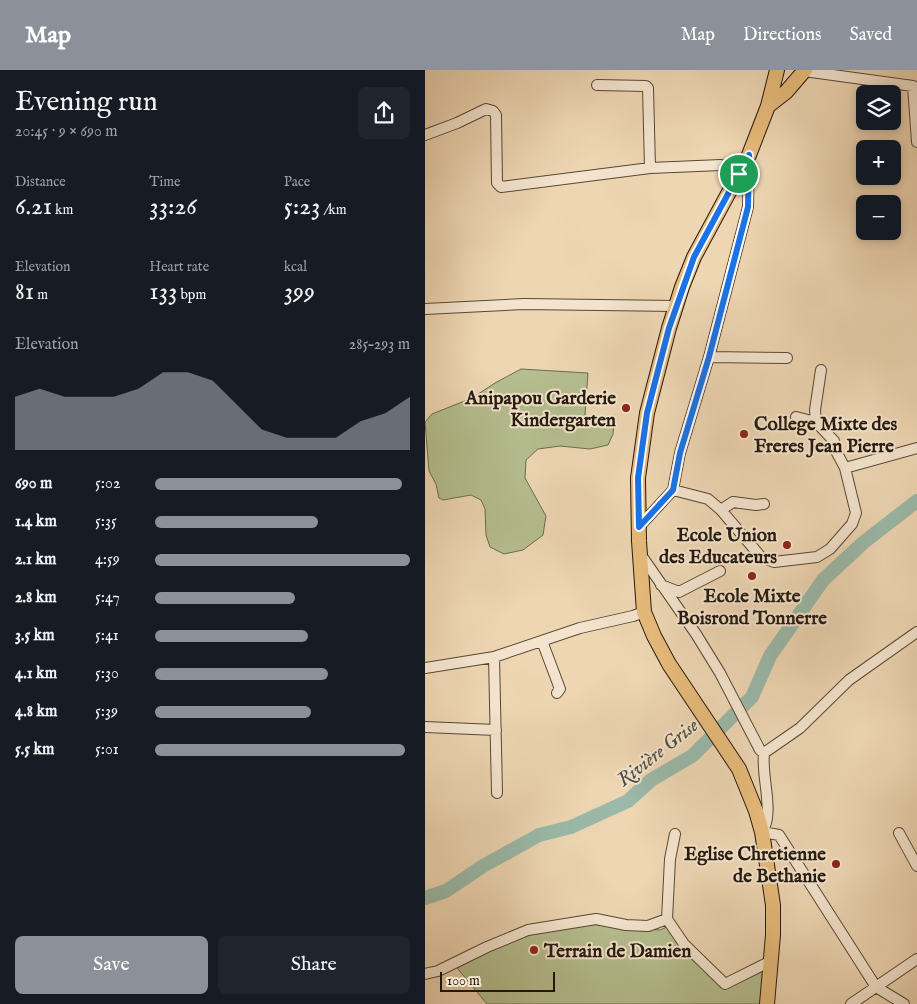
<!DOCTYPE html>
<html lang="en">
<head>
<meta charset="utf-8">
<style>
  :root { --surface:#171b24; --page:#20242c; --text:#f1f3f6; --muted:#9ea1a6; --accent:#8c9099 }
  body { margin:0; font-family:"IM FELL English",serif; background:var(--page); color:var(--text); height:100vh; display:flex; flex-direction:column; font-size:19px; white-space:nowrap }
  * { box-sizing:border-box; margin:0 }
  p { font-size:16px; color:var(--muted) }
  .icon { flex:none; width:28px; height:28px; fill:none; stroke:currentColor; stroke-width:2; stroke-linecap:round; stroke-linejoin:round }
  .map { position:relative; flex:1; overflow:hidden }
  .drawer { display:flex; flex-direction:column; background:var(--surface); width:425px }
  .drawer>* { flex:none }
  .controls { position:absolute; left:431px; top:15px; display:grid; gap:10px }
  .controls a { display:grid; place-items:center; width:45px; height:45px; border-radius:8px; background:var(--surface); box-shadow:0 2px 8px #0003; font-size:25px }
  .scale { position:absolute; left:15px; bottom:12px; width:115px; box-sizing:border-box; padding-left:5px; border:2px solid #23190d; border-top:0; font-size:14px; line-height:18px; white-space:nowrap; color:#23190d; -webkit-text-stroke:4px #f4e4ce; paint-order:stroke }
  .pin { position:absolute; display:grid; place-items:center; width:42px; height:42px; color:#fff; margin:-21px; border:2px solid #fff; border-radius:50%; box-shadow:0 1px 5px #0007 }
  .round { display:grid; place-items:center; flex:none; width:52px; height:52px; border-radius:8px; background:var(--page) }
  .head { display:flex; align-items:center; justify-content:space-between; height:85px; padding:0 15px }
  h1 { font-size:28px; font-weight:600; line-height:38px }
  .stats { display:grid; grid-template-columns:repeat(3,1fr); gap:8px; height:85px; padding:5px 15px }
  .stats div { display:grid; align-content:center }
  .stats b { font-size:25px; font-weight:600 }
  .stats small { font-size:14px; font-weight:400 }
  .stats p { font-size:14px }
  .chart { height:140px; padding:10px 15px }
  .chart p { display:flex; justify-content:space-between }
  .chart svg { width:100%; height:90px; margin-top:5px; fill:var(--accent); opacity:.7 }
  .cta { display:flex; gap:10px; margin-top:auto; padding:10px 15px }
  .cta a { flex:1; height:58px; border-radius:8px; background:var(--accent); color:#fff; font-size:20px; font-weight:600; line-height:58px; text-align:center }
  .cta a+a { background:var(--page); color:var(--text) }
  ul { padding:0 15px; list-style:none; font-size:16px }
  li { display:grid; grid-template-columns:80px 60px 1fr; align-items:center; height:38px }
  li i { height:12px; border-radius:6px; background:var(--accent) }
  header { display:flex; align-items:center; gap:30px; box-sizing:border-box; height:70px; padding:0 25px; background:var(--accent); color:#fff }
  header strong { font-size:24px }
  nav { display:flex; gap:28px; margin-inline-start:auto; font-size:18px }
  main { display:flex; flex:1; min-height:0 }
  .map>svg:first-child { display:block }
  .green { fill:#b5be8f; stroke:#6c6c4e }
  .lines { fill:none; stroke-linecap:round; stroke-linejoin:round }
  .river { stroke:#9ab9a9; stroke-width:14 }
  .minor-casing { stroke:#564836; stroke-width:12 }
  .major-casing { stroke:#23190d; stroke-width:16 }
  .minor { stroke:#f4e4ce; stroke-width:10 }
  .major { stroke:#e7bb7a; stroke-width:14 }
  .route-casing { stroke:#fff; stroke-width:10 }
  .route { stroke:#1a73e8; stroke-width:6 }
  .poi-dot { fill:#8f2418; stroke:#f4e4ce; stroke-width:2 }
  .labels { text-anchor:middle; stroke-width:4; stroke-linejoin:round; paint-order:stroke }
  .poi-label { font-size:19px; font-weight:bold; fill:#23190d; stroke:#f4e4ce; text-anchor:end }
  .water-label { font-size:20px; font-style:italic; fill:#4d5144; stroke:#f4e4ce }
</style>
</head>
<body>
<header>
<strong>Map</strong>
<nav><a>Map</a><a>Directions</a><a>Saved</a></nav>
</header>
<main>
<section class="drawer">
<div class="head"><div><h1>Evening run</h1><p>20:45 · 9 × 690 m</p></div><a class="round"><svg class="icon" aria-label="share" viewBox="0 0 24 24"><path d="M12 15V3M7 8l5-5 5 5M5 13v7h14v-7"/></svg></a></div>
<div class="stats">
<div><p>Distance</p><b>6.21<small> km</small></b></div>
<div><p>Time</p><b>33:26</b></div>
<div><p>Pace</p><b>5:23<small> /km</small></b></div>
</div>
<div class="stats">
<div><p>Elevation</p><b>81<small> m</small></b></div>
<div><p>Heart rate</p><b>133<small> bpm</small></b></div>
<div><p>kcal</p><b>399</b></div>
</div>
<div class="chart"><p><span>Elevation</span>285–293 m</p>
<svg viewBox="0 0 160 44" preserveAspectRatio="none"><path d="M0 44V18L10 14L20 18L30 18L40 18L50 14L60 6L70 6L80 10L90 22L100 34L110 38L120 38L130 38L140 30L150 26L160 18V44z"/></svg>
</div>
<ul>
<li><b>690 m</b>5:02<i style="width:97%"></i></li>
<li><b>1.4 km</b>5:35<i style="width:64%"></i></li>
<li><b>2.1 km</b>4:59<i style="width:100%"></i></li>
<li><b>2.8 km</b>5:47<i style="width:55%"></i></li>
<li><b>3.5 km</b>5:41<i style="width:60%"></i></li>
<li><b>4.1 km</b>5:30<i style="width:68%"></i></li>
<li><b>4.8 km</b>5:39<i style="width:61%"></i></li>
<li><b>5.5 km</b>5:01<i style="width:98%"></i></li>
</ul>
<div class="cta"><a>Save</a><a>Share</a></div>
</section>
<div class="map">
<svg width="492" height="934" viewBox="0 0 492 934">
  <rect width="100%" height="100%" fill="#eed6b3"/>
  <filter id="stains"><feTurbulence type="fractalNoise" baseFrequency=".004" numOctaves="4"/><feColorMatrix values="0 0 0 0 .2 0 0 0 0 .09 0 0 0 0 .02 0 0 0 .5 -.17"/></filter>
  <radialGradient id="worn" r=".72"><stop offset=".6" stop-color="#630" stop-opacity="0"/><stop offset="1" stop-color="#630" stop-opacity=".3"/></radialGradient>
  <path class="green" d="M96 299 163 303 160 345 189 351 188 364 183 375 165 379 135 376 113 379 101 390 100 408 121 446 118 465 98 480 79 484 65 477 61 465 60 439 56 430 46 425 18 430 14 428 11 414 4 401 0 352 7 344 47 328 70 313Z
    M163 854 235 860 244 856C258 880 276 897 296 916L339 896 337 934H62L32 898 102 862Z"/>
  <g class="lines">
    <path class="river" d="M0 828 21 821 58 796 114 765 146 757 203 731 226 710 267 686 327 627 345 586 398 510 439 472 492 431"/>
    <defs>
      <path id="minor" d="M379 1 488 16 492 72
        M172 15 221 16 223 18 225 98
        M0 65 32 53 61 39 68 41 71 45 72 113 76 117 225 98 296 95 313 103
        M0 239 99 234 251 236
        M284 287 362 288
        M371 347 391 352 409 371 412 383 420 398
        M391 352 390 340 396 300
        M248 420 283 429 296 440 336 487 349 492 392 487 405 479 427 454 431 443 420 398 492 378
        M296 440 308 432 331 435 339 434
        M214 457 248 420 255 383 284 287 323 137 324 86
        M216 485 271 564 295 603 335 680 339 683C336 707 350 743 337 762L354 765 451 917 479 934
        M236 515 254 522 295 501
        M117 571 135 619 132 623
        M69 587 72 723
        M0 598 69 587 155 558 208 546 219 542
        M0 657 71 660
        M339 683 375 658 424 610 492 562
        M474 763 492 796
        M242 849 245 789 250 764
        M0 904 13 901 62 877 103 860 171 849 201 855 223 856 242 849 259 874 300 914 344 892
        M426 934 492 889"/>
      <path id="major" d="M343 36 361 22 380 0
        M342 934 348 865V835L337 762 331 741 314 699 244 594 229 566 219 542 214 471 213 408 222 343 244 258 257 217 269 187 324 85 343 36 352 0"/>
    </defs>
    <use href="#minor" class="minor-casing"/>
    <use href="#major" class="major-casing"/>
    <use href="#minor" class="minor"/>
    <use href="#major" class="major"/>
  </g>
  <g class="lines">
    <defs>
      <path id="route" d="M324 85 323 137 284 287 255 383 248 420 214 457 213 408 222 343 244 258 269 187Z"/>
    </defs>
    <use href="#route" class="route-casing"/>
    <use href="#route" class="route"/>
  </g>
  <g class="poi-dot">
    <circle cx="201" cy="338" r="5"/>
    <circle cx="319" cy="364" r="5"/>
    <circle cx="362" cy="475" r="5"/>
    <circle cx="327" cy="506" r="5"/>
    <circle cx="411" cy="794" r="5"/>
    <circle cx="109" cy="880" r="5"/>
  </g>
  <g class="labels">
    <g class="poi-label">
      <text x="191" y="334">Anipapou Garderie<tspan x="191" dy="22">Kindergarten</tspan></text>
      <text x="329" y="360" text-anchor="start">College Mixte des<tspan x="329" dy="22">Freres Jean Pierre</tspan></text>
      <text x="352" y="471">Ecole Union<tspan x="352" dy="22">des Educateurs</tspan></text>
      <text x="327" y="532" text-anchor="middle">Ecole Mixte<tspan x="327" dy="22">Boisrond Tonnerre</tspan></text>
      <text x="401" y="790">Eglise Chretienne<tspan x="401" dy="22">de Bethanie</tspan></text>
      <text x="119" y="887" text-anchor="start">Terrain de Damien</text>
    </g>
    <g class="water-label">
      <text transform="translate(232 682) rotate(-38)" y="7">Rivière Grise</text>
    </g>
  </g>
  <rect width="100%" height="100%" filter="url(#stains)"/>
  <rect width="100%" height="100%" fill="url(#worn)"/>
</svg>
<div class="controls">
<a><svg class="icon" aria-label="layers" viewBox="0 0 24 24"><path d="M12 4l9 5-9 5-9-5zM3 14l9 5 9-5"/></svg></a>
<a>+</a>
<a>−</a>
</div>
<div class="scale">100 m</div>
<div class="pin" style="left:314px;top:104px;background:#1e9e55"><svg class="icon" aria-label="arrive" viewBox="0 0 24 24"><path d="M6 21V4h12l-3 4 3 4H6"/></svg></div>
</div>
</main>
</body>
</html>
